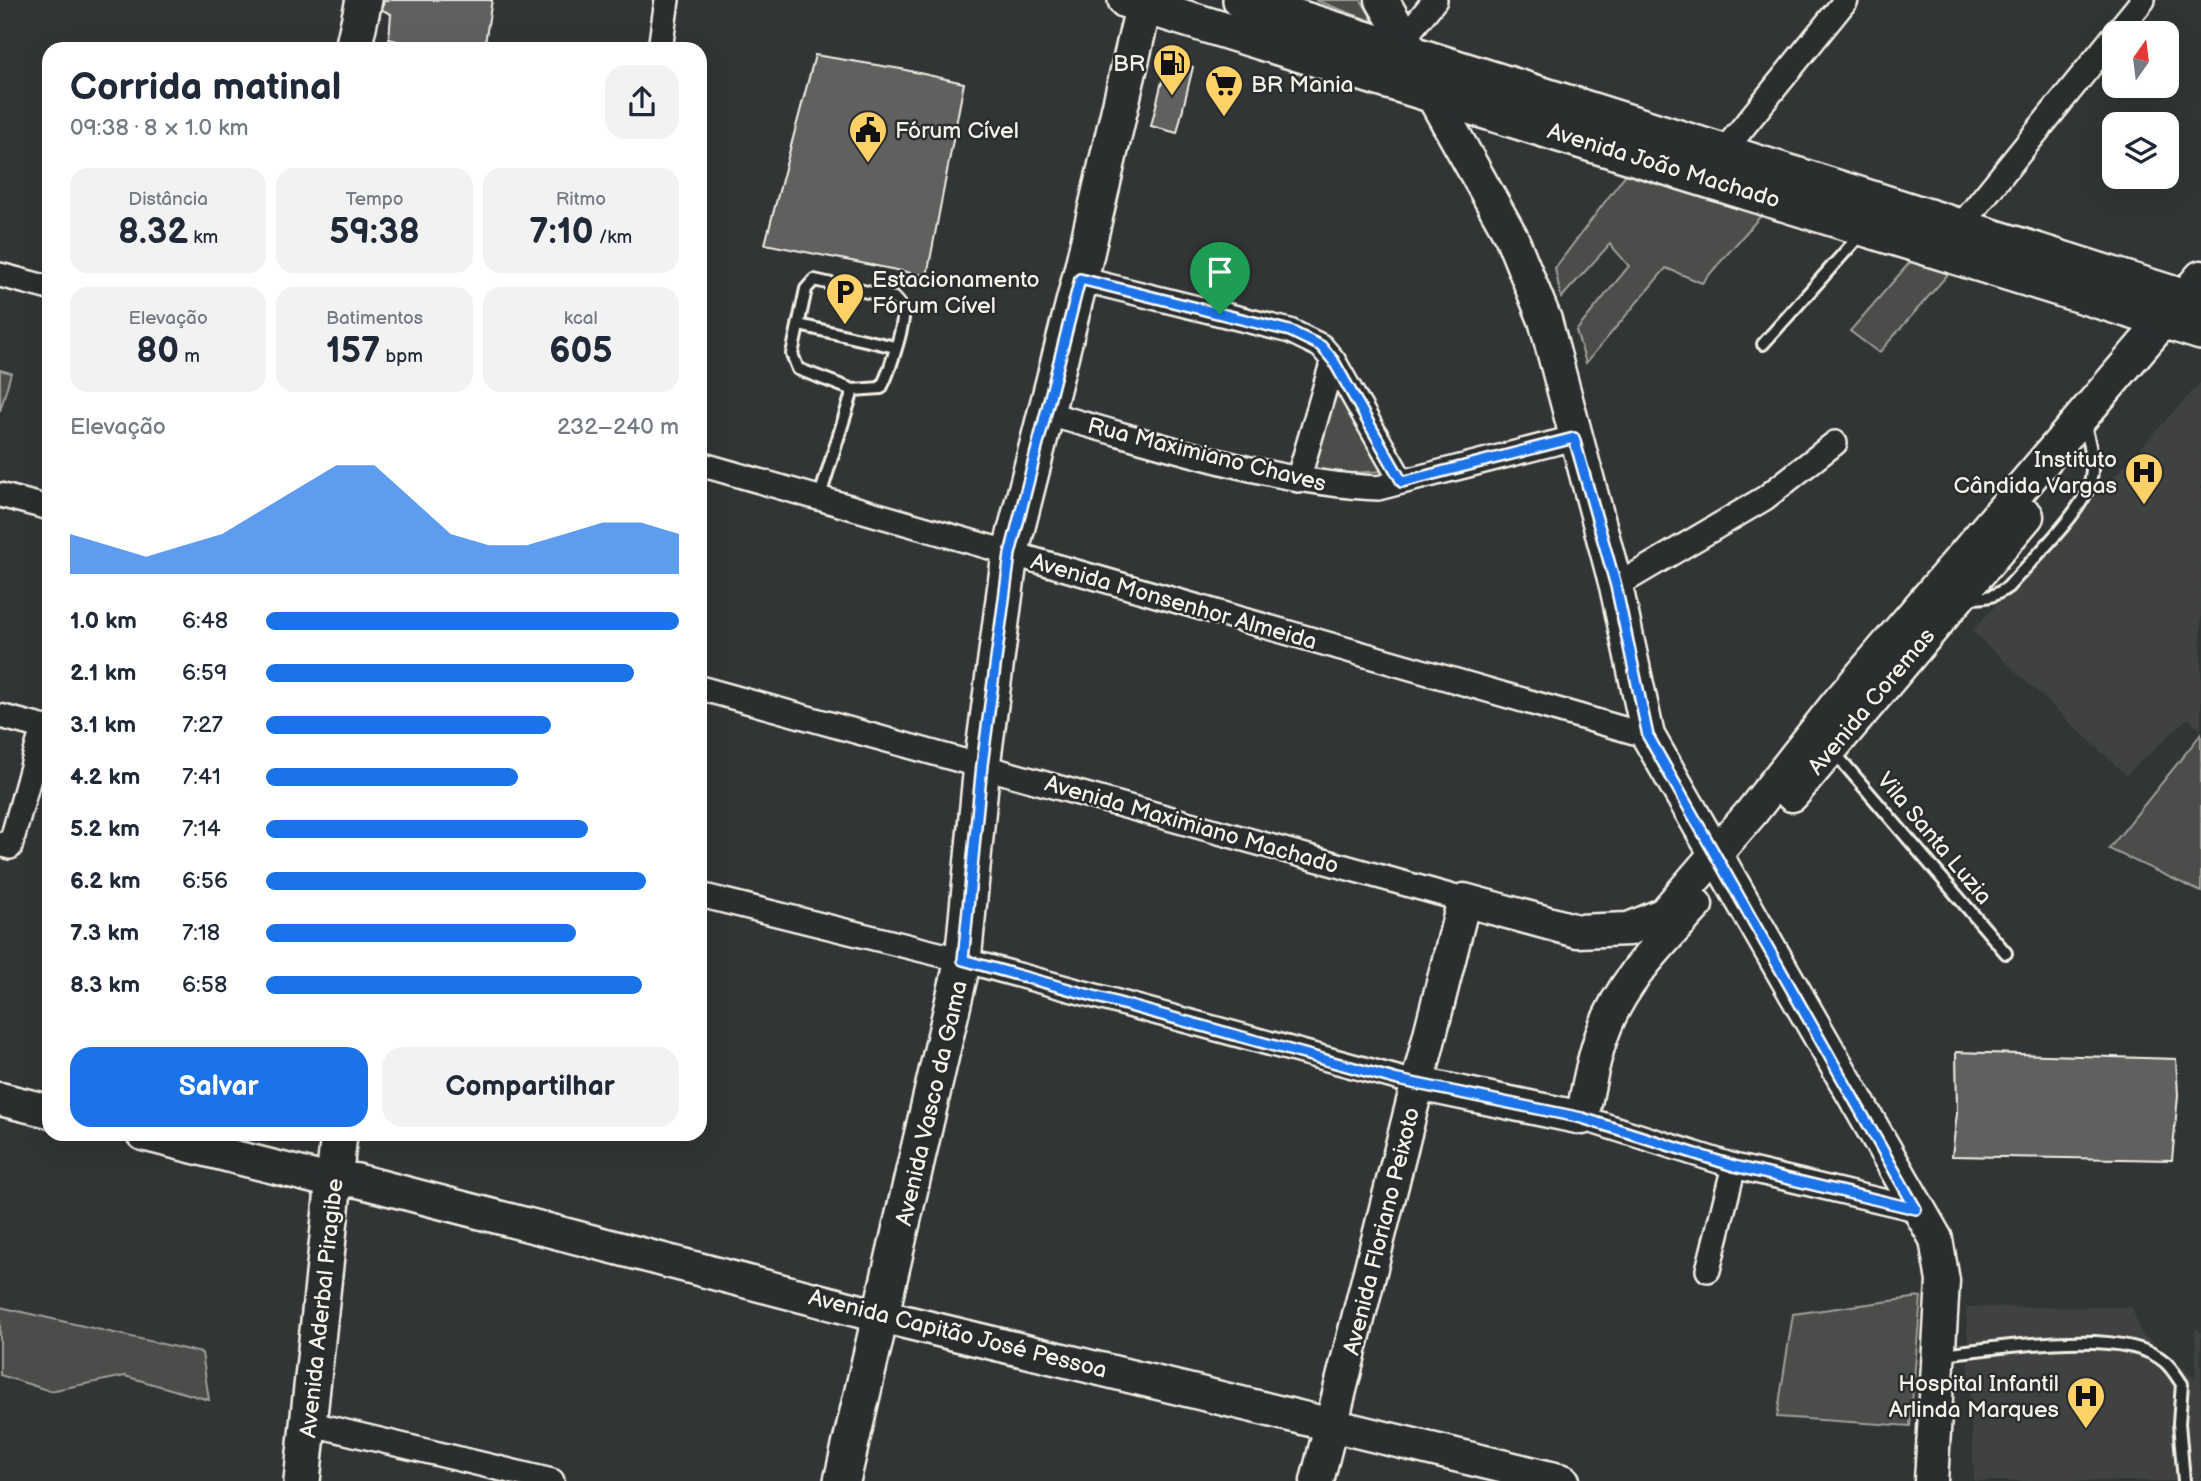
<!DOCTYPE html>
<html lang="pt">
<head>
<meta charset="utf-8">
<style>
  :root { --surface:#fff; --page:#f2f2f3; --text:#1f2937; --muted:#747a83; --accent:#1a73e8 }
  body { margin:0; font-family:"Balsamiq Sans",sans-serif; background:var(--page); color:var(--text); height:100vh; display:flex; flex-direction:column; font-size:26px; white-space:nowrap }
  * { box-sizing:border-box; margin:0 }
  p { font-size:23px; color:var(--muted) }
  .icon { flex:none; width:38px; height:38px; fill:none; stroke:currentColor; stroke-width:2; stroke-linecap:round; stroke-linejoin:round }
  .map { position:relative; flex:1; overflow:hidden }
  .drawer { position:absolute; left:42px; top:42px; width:665px; height:1099px; display:flex; flex-direction:column; background:var(--surface); border-radius:21px; box-shadow:0 7px 28px #0002 }
  .drawer>* { flex:none }
  .needle { width:46px; rotate:14deg }
  .buttons { position:absolute; left:2102px; top:21px; display:grid; gap:14px }
  .buttons a { display:grid; place-items:center; width:77px; height:77px; border-radius:14px; background:var(--surface); box-shadow:0 7px 28px #0002; font-size:35px }
  .pin { position:absolute; display:grid; place-items:center; width:60px; height:60px; color:#fff; margin:-72px -30px; border-radius:50% 50% 50% 0; rotate:-45deg; box-shadow:0 0 7px #0007 }
  .pin .icon { rotate:45deg }
  .round { display:grid; place-items:center; flex:none; width:74px; height:74px; border-radius:21px; background:var(--page) }
  .overview { display:flex; align-items:center; justify-content:space-between; height:119px; padding:0 28px }
  h1 { font-size:38px; font-weight:700; line-height:52px }
  .stats { display:grid; grid-template-columns:repeat(3,1fr); gap:10px; height:119px; padding:7px 28px }
  .stats div { display:grid; align-content:center; border-radius:18px; background:var(--page); text-align:center }
  .stats b { font-size:35px; font-weight:700 }
  .stats small { font-size:19px; font-weight:400 }
  .stats p { font-size:19px }
  .chart { height:196px; padding:14px 28px }
  .chart p { display:flex; justify-content:space-between }
  .chart svg { width:100%; height:126px; margin-top:7px; fill:var(--accent); opacity:.7 }
  .cta { display:flex; gap:14px; margin-top:auto; padding:14px 28px }
  .cta a { flex:1; height:80px; border-radius:21px; background:var(--accent); color:#fff; font-size:28px; font-weight:700; line-height:80px; text-align:center }
  .cta a+a { background:var(--page); color:var(--text) }
  ul { padding:0 28px; list-style:none; font-size:23px }
  li { display:grid; grid-template-columns:112px 84px 1fr; align-items:center; height:52px }
  li i { height:18px; border-radius:9px; background:var(--accent) }
  .map>svg:first-child { display:block }
  .built { fill:#404242 }
  .green { fill:#4b4d4c; stroke:#a09f9a; stroke-width:2 }
  .building { fill:#5f605f; stroke:#f4f1e8; stroke-width:2 }
  .lines { fill:none; stroke-linecap:round; stroke-linejoin:round }
  .lane-casing { stroke:#f4f1e8; stroke-width:16 }
  .street-casing { stroke:#f4f1e8; stroke-width:28 }
  .secondary-casing { stroke:#f4f1e8; stroke-width:37 }
  .primary-casing { stroke:#f4f1e8; stroke-width:40 }
  .lane { stroke:#2a2d2e; stroke-width:10 }
  .street { stroke:#2a2d2e; stroke-width:23 }
  .secondary { stroke:#2a2d2e; stroke-width:32 }
  .primary { stroke:#2a2d2e; stroke-width:35 }
  .route-casing { stroke:#fff; stroke-width:14 }
  .route { stroke:#1a73e8; stroke-width:9 }
  .labels { text-anchor:middle; stroke-width:5; stroke-linejoin:round; paint-order:stroke }
  .poi-label { font-size:23px; fill:#f4f1e8; stroke:#2a2d2e; text-anchor:end }
  .street-label { font-size:23px; fill:#f4f1e8; stroke:#2a2d2e }
</style>
</head>
<body>
<div class="map">
<svg width="2201" height="1481" viewBox="0 0 2201 1481">
  <rect width="100%" height="100%" fill="#323535"/>
  <filter id="ink" filterUnits="userSpaceOnUse"><feTurbulence type="fractalNoise" baseFrequency=".0143" numOctaves="2"/><feDisplacementMap in="SourceGraphic" scale="14" xChannelSelector="R" yChannelSelector="G"/><feConvolveMatrix kernelMatrix="1 2 1 2 8 2 1 2 1" color-interpolation-filters="sRGB"/></filter>
  <g filter="url(#ink)">
    <path class="built" d="M2201 382V730L2188 718 2126 775 1972 631Z
      M1966 1307H2132L2141 1333 2196 1379 2195 1328 2201 1333V1481H1974Z"/>
    <path class="green" d="M1315 0H1361L1374 22Z
      M1626 174 1765 211 1702 283 1666 268 1586 363 1576 331 1629 266 1610 244 1561 298 1555 268Z
      M1911 261 1950 272 1879 353 1850 331Z
      M0 370 11 373 0 411Z
      M1335 380 1388 471 1306 475Z
      M2201 734V892L2109 849Z
      M1921 1297 1910 1426 1777 1417 1793 1314Z
      M0 1307 202 1353 209 1400 125 1376 50 1391 0 1375Z"/>
    <path class="building" d="M384 0H492L484 49H428L389 39 391 14 382 10Z
      M815 55 901 69 964 83 927 276 765 244Z
      M1167 61 1193 67 1177 133 1151 126Z
      M1956 1052 2176 1059 2178 1095 2172 1160 1952 1156 1957 1113Z"/>
    <g class="lines">
      <defs>
        <path id="lane" d="M814 280 894 298C898 302 902 306 903 312 905 325 888 376 881 388L853 390 798 369 792 354 806 289Z
          M799 325 895 347
          M1763 344 1861 234
          M819 499 853 390
          M1967 597C1984 599 1994 597 2008 587 2029 563 2080 514 2089 486 2096 466 2090 442 2084 423
          M1834 752 2006 953
          M1941 1354C1996 1349 2123 1325 2165 1362 2172 1368 2177 1377 2182 1384L2179 1423 2184 1481"/>
        <path id="street" d="M2116 33 2143 0
          M1404 38 1435 0
          M660 49 667 0
          M1723 152 1846 0
          M1959 228 2114 36
          M0 275 49 288
          M1080 279 1290 331 1321 346 1333 360 1402 482
          M1044 413C1151 441 1268 483 1378 488L1574 438
          M700 464 1648 736
          M1298 480 1333 360
          M0 495 49 508
          M1616 586 1765 498 1835 443
          M700 688 1464 900
          M0 716 49 729
          M0 844 10 847 43 727
          M700 895 963 960 1419 1084
          M1582 1118 1734 1166 1916 1209
          M1708 1270 1734 1166
          M308 1423 552 1481"/>
        <path id="secondary" d="M1382 0 1414 55
          M1431 93 1511 236 1545 320 1616 586 1648 736 1936 1239 1943 1281 1931 1481
          M1792 795 2027 516
          M1419 1084 1582 1118C1588 1091 1592 1061 1602 1035 1620 983 1660 944 1696 905
          M0 1099 49 1111
          M143 1134 334 1182 355 1180 860 1311 1563 1481
          M1317 1481 1464 900 1577 931 1629 929 1664 914 1751 813 1837 704 2201 277"/>
        <path id="primary" d="M1126 0 2201 332
          M1241 0 2201 303
          M353 49 364 0
          M302 1481 339 1134
          M842 1481 963 960 982 765 1010 554 1080 279 1145 0"/>
      </defs>
      <use href="#lane" class="lane-casing"/>
      <use href="#street" class="street-casing"/>
      <use href="#secondary" class="secondary-casing"/>
      <use href="#primary" class="primary-casing"/>
      <use href="#lane" class="lane"/>
      <use href="#street" class="street"/>
      <use href="#secondary" class="secondary"/>
      <use href="#primary" class="primary"/>
    </g>
  </g>
  <g class="lines" filter="url(#ink)">
    <defs>
      <path id="route" d="M1080 279 1290 331 1321 346 1333 360 1402 482 1574 438 1616 586 1648 736 1916 1209 1734 1166 1582 1118 1398 1080 963 960 982 765 1010 554Z"/>
    </defs>
    <use href="#route" class="route-casing"/>
    <use href="#route" class="route"/>
  </g>
  <defs>
    <symbol id="fuel-pin" viewBox="-11 -11 22 30"><path d="M0 17L-7.5 6A9.5 9.5 0 1 1 7.5 6Z" fill="#ffd166" stroke="#2a2d2e"/><path d="M-5.5-6h7V0h2V4h1.3V-2.5L3-4.5l.8-.8L6-3V5H2.5V1h-1V6h-7ZM-4.2-4.7v3.2H.2V-4.7Z" fill="#111"/></symbol>
    <symbol id="supermarket-pin" viewBox="-11 -11 22 30"><path d="M0 17L-7.5 6A9.5 9.5 0 1 1 7.5 6Z" fill="#ffd166" stroke="#2a2d2e"/><path d="M-6-5.5h2.5l.6 2H6L4.5 2H-2.5L-4.4-4H-6ZM-1.5 3.2a1.3 1.3 0 1 0 .1 0ZM3 3.2a1.3 1.3 0 1 0 .1 0Z" fill="#111"/></symbol>
    <symbol id="civic-pin" viewBox="-11 -11 22 30"><path d="M0 17L-7.5 6A9.5 9.5 0 1 1 7.5 6Z" fill="#ffd166" stroke="#2a2d2e"/><path d="M-.6-6.5H3V-4.5H.6V-3L4-1V1h2V6H-6V1h2V-1L-.6-3ZM-1.2 2.5V6h2.4V2.5Z" fill="#111"/></symbol>
    <symbol id="parking-pin" viewBox="-11 -11 22 30"><path d="M0 17L-7.5 6A9.5 9.5 0 1 1 7.5 6Z" fill="#ffd166" stroke="#2a2d2e"/><path d="M-3.5-5.5H1a3.5 3.5 0 0 1 0 7H-1V5.5H-3.5ZM-1-3.4V-.6H.8a1.4 1.4 0 0 0 0-2.8Z" fill="#111"/></symbol>
    <symbol id="hospital-pin" viewBox="-11 -11 22 30"><path d="M0 17L-7.5 6A9.5 9.5 0 1 1 7.5 6Z" fill="#ffd166" stroke="#2a2d2e"/><path d="M-5-5h3v3.5h4V-5h3V5h-3V1.5h-4V5h-3Z" fill="#111"/></symbol>
  </defs>
  <g fill-rule="evenodd">
    <use href="#fuel-pin" x="1150" y="41" width="44" height="60"/>
    <use href="#supermarket-pin" x="1202" y="62" width="44" height="60"/>
    <use href="#civic-pin" x="846" y="108" width="44" height="60"/>
    <use href="#parking-pin" x="823" y="270" width="44" height="60"/>
    <use href="#hospital-pin" x="2122" y="450" width="44" height="60"/>
    <use href="#hospital-pin" x="2064" y="1374" width="44" height="60"/>
  </g>
  <g class="labels">
    <g class="poi-label">
      <text x="1145" y="71">BR</text>
      <text x="1251" y="92" text-anchor="start">BR Mania</text>
      <text x="895" y="138" text-anchor="start">Fórum Cível</text>
      <text x="872" y="287" text-anchor="start">Estacionamento<tspan x="872" dy="26">Fórum Cível</tspan></text>
      <text x="2117" y="467">Instituto<tspan x="2117" dy="26">Cândida Vargas</tspan></text>
      <text x="2059" y="1391">Hospital Infantil<tspan x="2059" dy="26">Arlinda Marques</tspan></text>
    </g>
    <g class="street-label">
      <text transform="translate(1664 165) rotate(17)" y="8">Avenida João Machado</text>
      <text transform="translate(1207 454) rotate(14)" y="8">Rua Maximiano Chaves</text>
      <text transform="translate(1174 601) rotate(16)" y="8">Avenida Monsenhor Almeida</text>
      <text transform="translate(1871 701) rotate(-50)" y="8">Avenida Coremas</text>
      <text transform="translate(1192 824) rotate(16)" y="8">Avenida Maximiano Machado</text>
      <text transform="translate(1935 838) rotate(50)" y="8">Vila Santa Luzia</text>
      <text transform="translate(931 1103) rotate(-77)" y="8">Avenida Vasco da Gama</text>
      <text transform="translate(1381 1231) rotate(-76)" y="8">Avenida Floriano Peixoto</text>
      <text transform="translate(321 1308) rotate(-84)" y="8">Avenida Aderbal Piragibe</text>
      <text transform="translate(958 1333) rotate(14)" y="8">Avenida Capitão José Pessoa</text>
    </g>
  </g>
</svg>
<div class="buttons">
<a><svg class="needle" viewBox="-14 -14 28 28"><path d="M0-13l5 13h-10z" fill="#e53935"/><path d="M0 13l5-13h-10z" fill="#747a83"/></svg></a>
<a><svg class="icon" aria-label="layers" viewBox="0 0 24 24"><path d="M12 4l9 5-9 5-9-5zM3 14l9 5 9-5"/></svg></a>
</div>
<div class="pin" style="left:1220px;top:314px;background:#1e9e55"><svg class="icon" aria-label="arrive" viewBox="0 0 24 24"><path d="M6 21V4h12l-3 4 3 4H6"/></svg></div>
<section class="drawer">
<div class="overview"><div><h1>Corrida matinal</h1><p>09:38 · 8 × 1.0 km</p></div><a class="round"><svg class="icon" aria-label="share" viewBox="0 0 24 24"><path d="M12 15V3M7 8l5-5 5 5M5 13v7h14v-7"/></svg></a></div>
<div class="stats">
<div><p>Distância</p><b>8.32<small> km</small></b></div>
<div><p>Tempo</p><b>59:38</b></div>
<div><p>Ritmo</p><b>7:10<small> /km</small></b></div>
</div>
<div class="stats">
<div><p>Elevação</p><b>80<small> m</small></b></div>
<div><p>Batimentos</p><b>157<small> bpm</small></b></div>
<div><p>kcal</p><b>605</b></div>
</div>
<div class="chart"><p><span>Elevação</span>232–240 m</p>
<svg viewBox="0 0 160 44" preserveAspectRatio="none"><path d="M0 44V30L10 34L20 38L30 34L40 30L50 22L60 14L70 6L80 6L90 18L100 30L110 34L120 34L130 30L140 26L150 26L160 30V44z"/></svg>
</div>
<ul>
<li><b>1.0 km</b>6:48<i style="width:100%"></i></li>
<li><b>2.1 km</b>6:59<i style="width:89%"></i></li>
<li><b>3.1 km</b>7:27<i style="width:69%"></i></li>
<li><b>4.2 km</b>7:41<i style="width:61%"></i></li>
<li><b>5.2 km</b>7:14<i style="width:78%"></i></li>
<li><b>6.2 km</b>6:56<i style="width:92%"></i></li>
<li><b>7.3 km</b>7:18<i style="width:75%"></i></li>
<li><b>8.3 km</b>6:58<i style="width:91%"></i></li>
</ul>
<div class="cta"><a>Salvar</a><a>Compartilhar</a></div>
</section>
</div>
</body>
</html>
